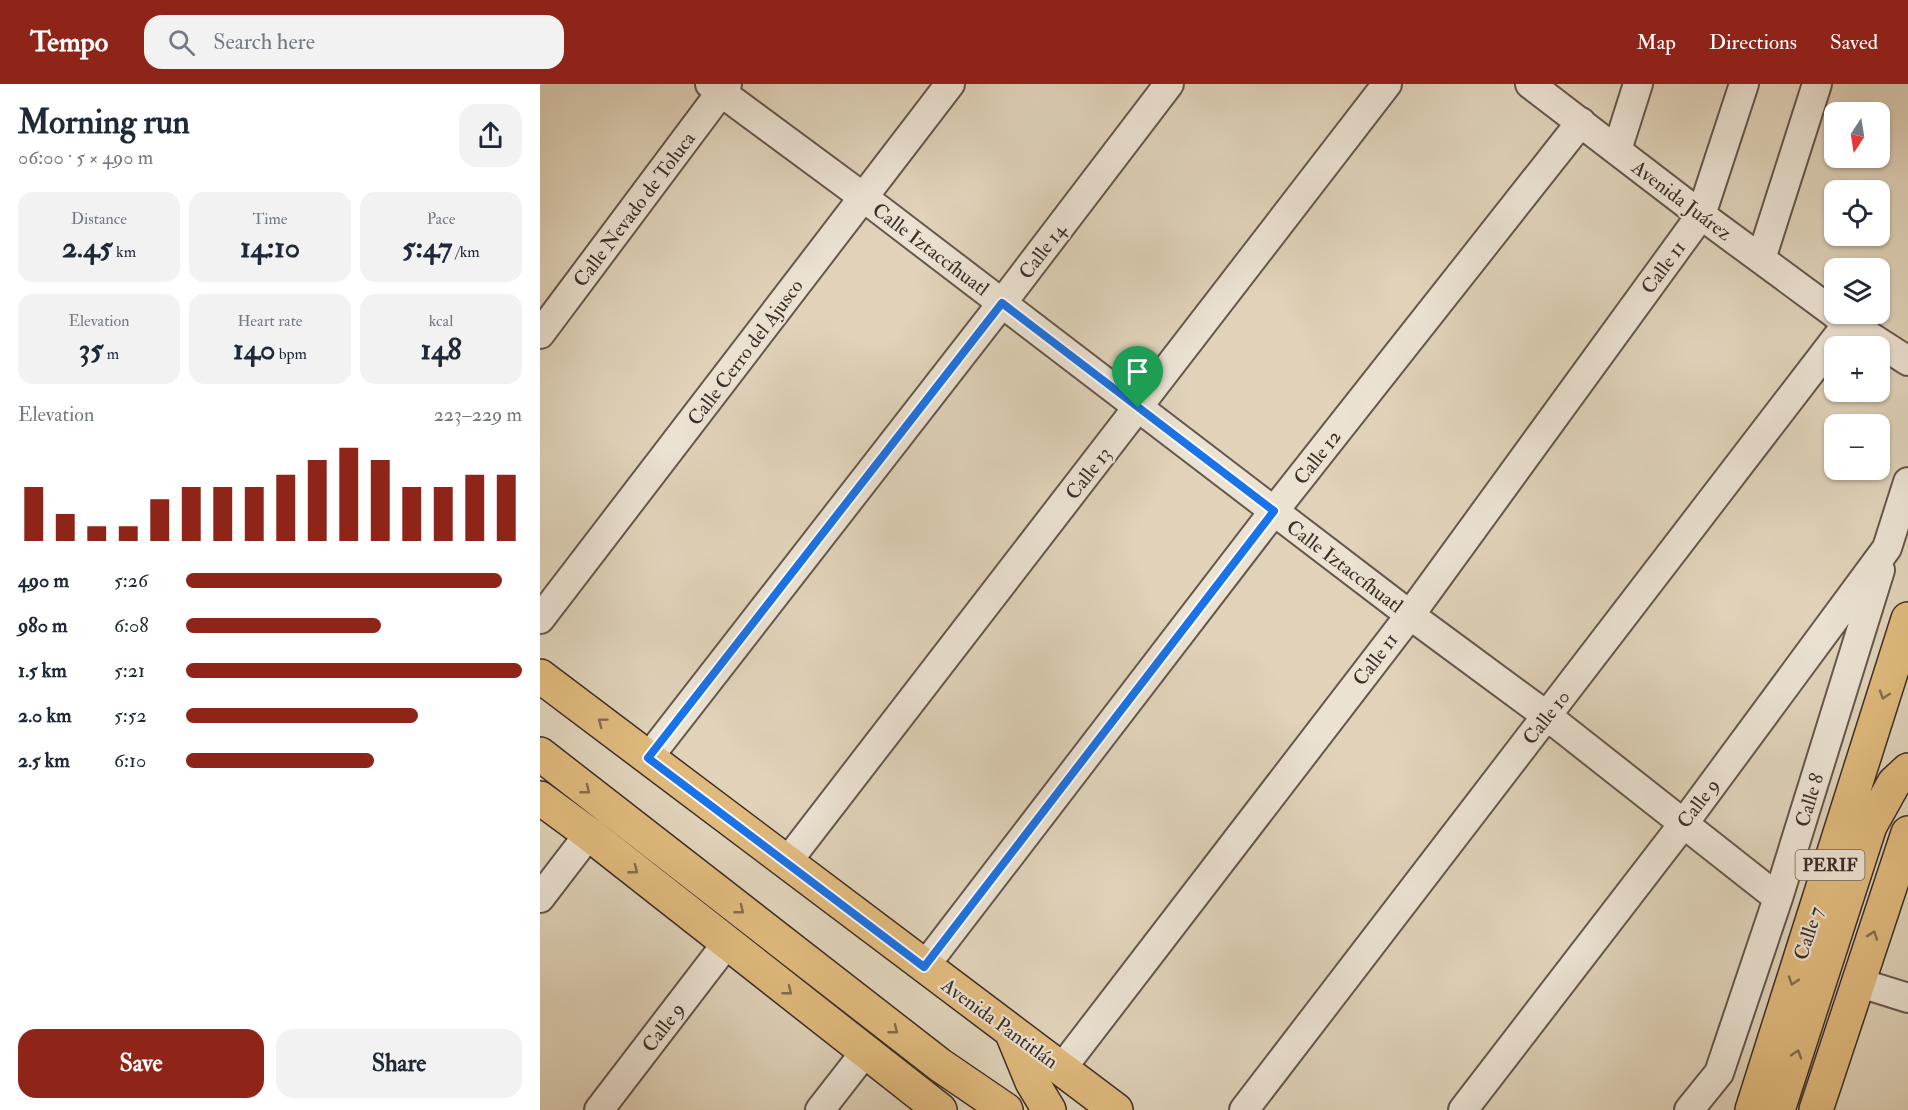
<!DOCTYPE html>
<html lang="en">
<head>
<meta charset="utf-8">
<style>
  :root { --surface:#fff; --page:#f2f2f3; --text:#1f2937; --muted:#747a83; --accent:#8f2418 }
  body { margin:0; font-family:"IM FELL Double Pica",serif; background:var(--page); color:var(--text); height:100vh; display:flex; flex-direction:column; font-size:22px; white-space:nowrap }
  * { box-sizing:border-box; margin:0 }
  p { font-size:20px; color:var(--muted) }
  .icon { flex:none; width:33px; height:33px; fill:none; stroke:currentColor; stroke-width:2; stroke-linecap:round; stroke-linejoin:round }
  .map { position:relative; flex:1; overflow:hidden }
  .side { display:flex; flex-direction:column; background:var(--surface); width:540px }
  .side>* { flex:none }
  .needle { width:39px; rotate:192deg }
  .controls { position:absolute; left:1284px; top:18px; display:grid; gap:12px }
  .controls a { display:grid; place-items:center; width:66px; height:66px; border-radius:12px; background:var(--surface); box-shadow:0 2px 4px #0004; font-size:30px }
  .pin { position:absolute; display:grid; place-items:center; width:51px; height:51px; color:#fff; margin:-62px -26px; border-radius:50% 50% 50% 0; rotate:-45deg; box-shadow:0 0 6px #0007 }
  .pin .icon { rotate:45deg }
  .round { display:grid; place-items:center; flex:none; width:63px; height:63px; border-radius:18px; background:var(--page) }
  .head { display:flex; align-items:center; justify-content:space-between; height:102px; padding:0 18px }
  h1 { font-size:33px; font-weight:700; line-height:45px }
  .figures { display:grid; grid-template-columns:repeat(3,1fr); gap:9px; height:102px; padding:6px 18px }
  .figures div { display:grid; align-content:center; border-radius:15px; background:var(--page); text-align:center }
  .figures b { font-size:30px; font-weight:700 }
  .figures small { font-size:16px; font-weight:400 }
  .figures p { font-size:16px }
  .chart { height:168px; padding:12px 18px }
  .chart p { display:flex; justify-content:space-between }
  .chart svg { width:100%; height:108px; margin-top:6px; stroke:var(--accent); stroke-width:6 }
  .primary-button { display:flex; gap:12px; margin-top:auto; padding:12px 18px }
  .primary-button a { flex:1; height:69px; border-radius:18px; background:var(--accent); color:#fff; font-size:24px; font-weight:700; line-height:69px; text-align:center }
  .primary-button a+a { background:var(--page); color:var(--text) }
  ul { padding:0 18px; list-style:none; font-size:20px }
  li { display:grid; grid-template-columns:96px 72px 1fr; align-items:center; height:45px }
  li i { height:15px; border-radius:8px; background:var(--accent) }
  header { display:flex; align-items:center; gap:36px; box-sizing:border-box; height:84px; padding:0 30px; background:var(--accent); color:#fff }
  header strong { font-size:28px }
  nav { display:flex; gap:33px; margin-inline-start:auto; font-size:21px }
  .search { width:420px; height:54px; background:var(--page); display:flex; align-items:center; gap:15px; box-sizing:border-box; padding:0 21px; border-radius:18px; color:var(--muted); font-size:22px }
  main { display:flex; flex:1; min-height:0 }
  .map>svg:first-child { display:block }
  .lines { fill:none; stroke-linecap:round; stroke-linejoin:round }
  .minor-casing { stroke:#65574d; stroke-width:32 }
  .major-casing { stroke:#3c2e29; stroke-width:36 }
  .minor { stroke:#ebe2d2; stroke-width:28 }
  .major { stroke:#e0ba7d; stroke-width:33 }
  .oneway { stroke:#866d4f }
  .route-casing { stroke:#fff; stroke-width:12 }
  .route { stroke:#1a73e8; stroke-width:8 }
  .labels { text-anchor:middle; stroke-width:4.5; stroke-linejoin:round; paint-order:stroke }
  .shield { fill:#ebe2d2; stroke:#70645c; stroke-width:1.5 }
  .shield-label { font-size:18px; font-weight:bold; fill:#3c2e29 }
  .street-label { font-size:20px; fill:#3c2e29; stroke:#ebe2d2 }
</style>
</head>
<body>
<header>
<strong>Tempo</strong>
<div class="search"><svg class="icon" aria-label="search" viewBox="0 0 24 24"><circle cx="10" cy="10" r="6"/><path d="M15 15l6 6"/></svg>Search here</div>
<nav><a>Map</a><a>Directions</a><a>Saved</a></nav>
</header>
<main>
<section class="side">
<div class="head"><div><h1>Morning run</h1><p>06:00 · 5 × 490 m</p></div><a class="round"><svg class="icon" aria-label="share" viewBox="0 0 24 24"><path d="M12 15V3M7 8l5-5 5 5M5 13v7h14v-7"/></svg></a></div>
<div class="figures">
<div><p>Distance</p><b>2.45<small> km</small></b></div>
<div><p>Time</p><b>14:10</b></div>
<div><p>Pace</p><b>5:47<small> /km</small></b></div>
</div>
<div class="figures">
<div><p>Elevation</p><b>35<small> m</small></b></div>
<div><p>Heart rate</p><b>140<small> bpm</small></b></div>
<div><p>kcal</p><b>148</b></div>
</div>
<div class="chart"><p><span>Elevation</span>223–229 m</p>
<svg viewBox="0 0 160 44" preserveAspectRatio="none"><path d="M5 44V22M15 44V33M25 44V38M35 44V38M45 44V27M55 44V22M65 44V22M75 44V22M85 44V17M95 44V11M105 44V6M115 44V11M125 44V22M135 44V22M145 44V17M155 44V17"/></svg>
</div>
<ul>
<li><b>490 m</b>5:26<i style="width:94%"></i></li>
<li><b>980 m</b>6:08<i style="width:58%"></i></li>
<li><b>1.5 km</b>5:21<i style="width:100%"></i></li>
<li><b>2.0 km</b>5:52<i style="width:69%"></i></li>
<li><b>2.5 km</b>6:10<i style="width:56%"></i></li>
</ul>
<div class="primary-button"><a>Save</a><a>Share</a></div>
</section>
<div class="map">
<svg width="1368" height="1026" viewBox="0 0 1368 1026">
  <rect width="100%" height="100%" fill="#e0d3ba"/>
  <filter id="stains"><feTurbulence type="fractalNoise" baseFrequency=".00333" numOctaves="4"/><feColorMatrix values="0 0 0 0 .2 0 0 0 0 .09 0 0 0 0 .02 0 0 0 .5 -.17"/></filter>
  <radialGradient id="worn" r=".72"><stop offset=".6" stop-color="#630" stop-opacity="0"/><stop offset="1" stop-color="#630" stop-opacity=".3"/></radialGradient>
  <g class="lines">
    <defs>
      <path id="minor" d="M170 0 323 113 870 531 1007 632 1238 814
        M990 0 1161 131 1294 229
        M1077 66 1098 0
        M1221 175 1277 0
        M1295 230 1368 277
        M0 250 187 0
        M0 535 410 0
        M108 674 462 219 629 0
        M247 778 847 0
        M0 814 49 750
        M384 883 734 427 1041 38
        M1317 898 1368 914
        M522 984 870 531 1161 131 1204 0
        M59 1026 187 859
        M280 1026 326 967
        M704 1026 1308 239
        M923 1026 1144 739 1347 464 1368 398
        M1149 1026 1179 989 1238 814 1340 486"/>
      <path id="major" d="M0 592 576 1026
        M0 670 400 981 466 1026
        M0 714 49 750 400 1026
        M471 947 492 998 509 1026
        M1212 1026 1368 535
        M1238 1026 1330 742 1354 699 1368 686
        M1276 1026 1368 749"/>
    </defs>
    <use href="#minor" class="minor-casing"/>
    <use href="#major" class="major-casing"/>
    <use href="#minor" class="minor"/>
    <use href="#major" class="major"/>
  </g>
  <defs><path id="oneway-chevron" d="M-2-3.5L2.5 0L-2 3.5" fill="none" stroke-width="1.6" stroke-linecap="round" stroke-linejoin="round" transform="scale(1.5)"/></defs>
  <g class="oneway">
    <use href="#oneway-chevron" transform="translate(1344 611) rotate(108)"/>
    <use href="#oneway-chevron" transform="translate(62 638) rotate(-143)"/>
    <use href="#oneway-chevron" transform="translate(46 706) rotate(38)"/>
    <use href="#oneway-chevron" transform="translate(94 786) rotate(38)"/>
    <use href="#oneway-chevron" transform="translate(200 826) rotate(38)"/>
    <use href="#oneway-chevron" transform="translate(1333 851) rotate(-71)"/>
    <use href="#oneway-chevron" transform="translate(1253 897) rotate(108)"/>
    <use href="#oneway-chevron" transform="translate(248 907) rotate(38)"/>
    <use href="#oneway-chevron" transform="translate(354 946) rotate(38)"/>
    <use href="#oneway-chevron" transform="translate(1257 970) rotate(-72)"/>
  </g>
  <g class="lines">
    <defs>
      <path id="route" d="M462 219 734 427 384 883 108 674Z"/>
    </defs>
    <use href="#route" class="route-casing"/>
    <use href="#route" class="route"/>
  </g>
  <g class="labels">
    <rect class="shield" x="1255.5" y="766" width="69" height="30" rx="4.5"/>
    <g class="shield-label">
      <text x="1290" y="787">PERIF</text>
    </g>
    <g class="street-label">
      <text transform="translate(1142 116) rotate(37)" y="7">Avenida Juárez</text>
      <text transform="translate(94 125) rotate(-53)" y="7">Calle Nevado de Toluca</text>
      <text transform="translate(391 165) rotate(37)" y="7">Calle Iztaccíhuatl</text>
      <text transform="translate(502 167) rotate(-53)" y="7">Calle 14</text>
      <text transform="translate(1123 183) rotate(-54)" y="7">Calle 11</text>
      <text transform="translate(205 268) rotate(-53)" y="7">Calle Cerro del Ajusco</text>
      <text transform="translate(777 373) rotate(-52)" y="7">Calle 12</text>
      <text transform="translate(548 389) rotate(-52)" y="7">Calle 13</text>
      <text transform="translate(805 482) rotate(37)" y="7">Calle Iztaccíhuatl</text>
      <text transform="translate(835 575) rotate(-53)" y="7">Calle 11</text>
      <text transform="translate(1006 633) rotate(-52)" y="7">Calle 10</text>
      <text transform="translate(1269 716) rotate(-73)" y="7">Calle 8</text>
      <text transform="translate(1158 719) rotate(-53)" y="7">Calle 9</text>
      <text transform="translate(1268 849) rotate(-72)" y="7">Calle 7</text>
      <text transform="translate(460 939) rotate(36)" y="7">Avenida Pantitlán</text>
      <text transform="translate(123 943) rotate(-53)" y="7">Calle 9</text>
    </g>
  </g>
  <rect width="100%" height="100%" filter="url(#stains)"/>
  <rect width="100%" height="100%" fill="url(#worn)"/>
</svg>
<div class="controls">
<a><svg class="needle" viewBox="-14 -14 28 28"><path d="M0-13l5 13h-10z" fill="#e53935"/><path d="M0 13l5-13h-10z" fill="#747a83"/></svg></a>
<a><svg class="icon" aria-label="locate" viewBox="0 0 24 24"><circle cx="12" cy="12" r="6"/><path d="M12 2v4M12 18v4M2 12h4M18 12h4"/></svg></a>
<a><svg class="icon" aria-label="layers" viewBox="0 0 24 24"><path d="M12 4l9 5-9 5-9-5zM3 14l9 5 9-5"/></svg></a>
<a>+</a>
<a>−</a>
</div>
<div class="pin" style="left:598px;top:324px;background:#1e9e55"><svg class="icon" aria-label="arrive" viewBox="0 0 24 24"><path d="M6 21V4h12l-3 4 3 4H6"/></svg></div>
</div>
</main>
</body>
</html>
